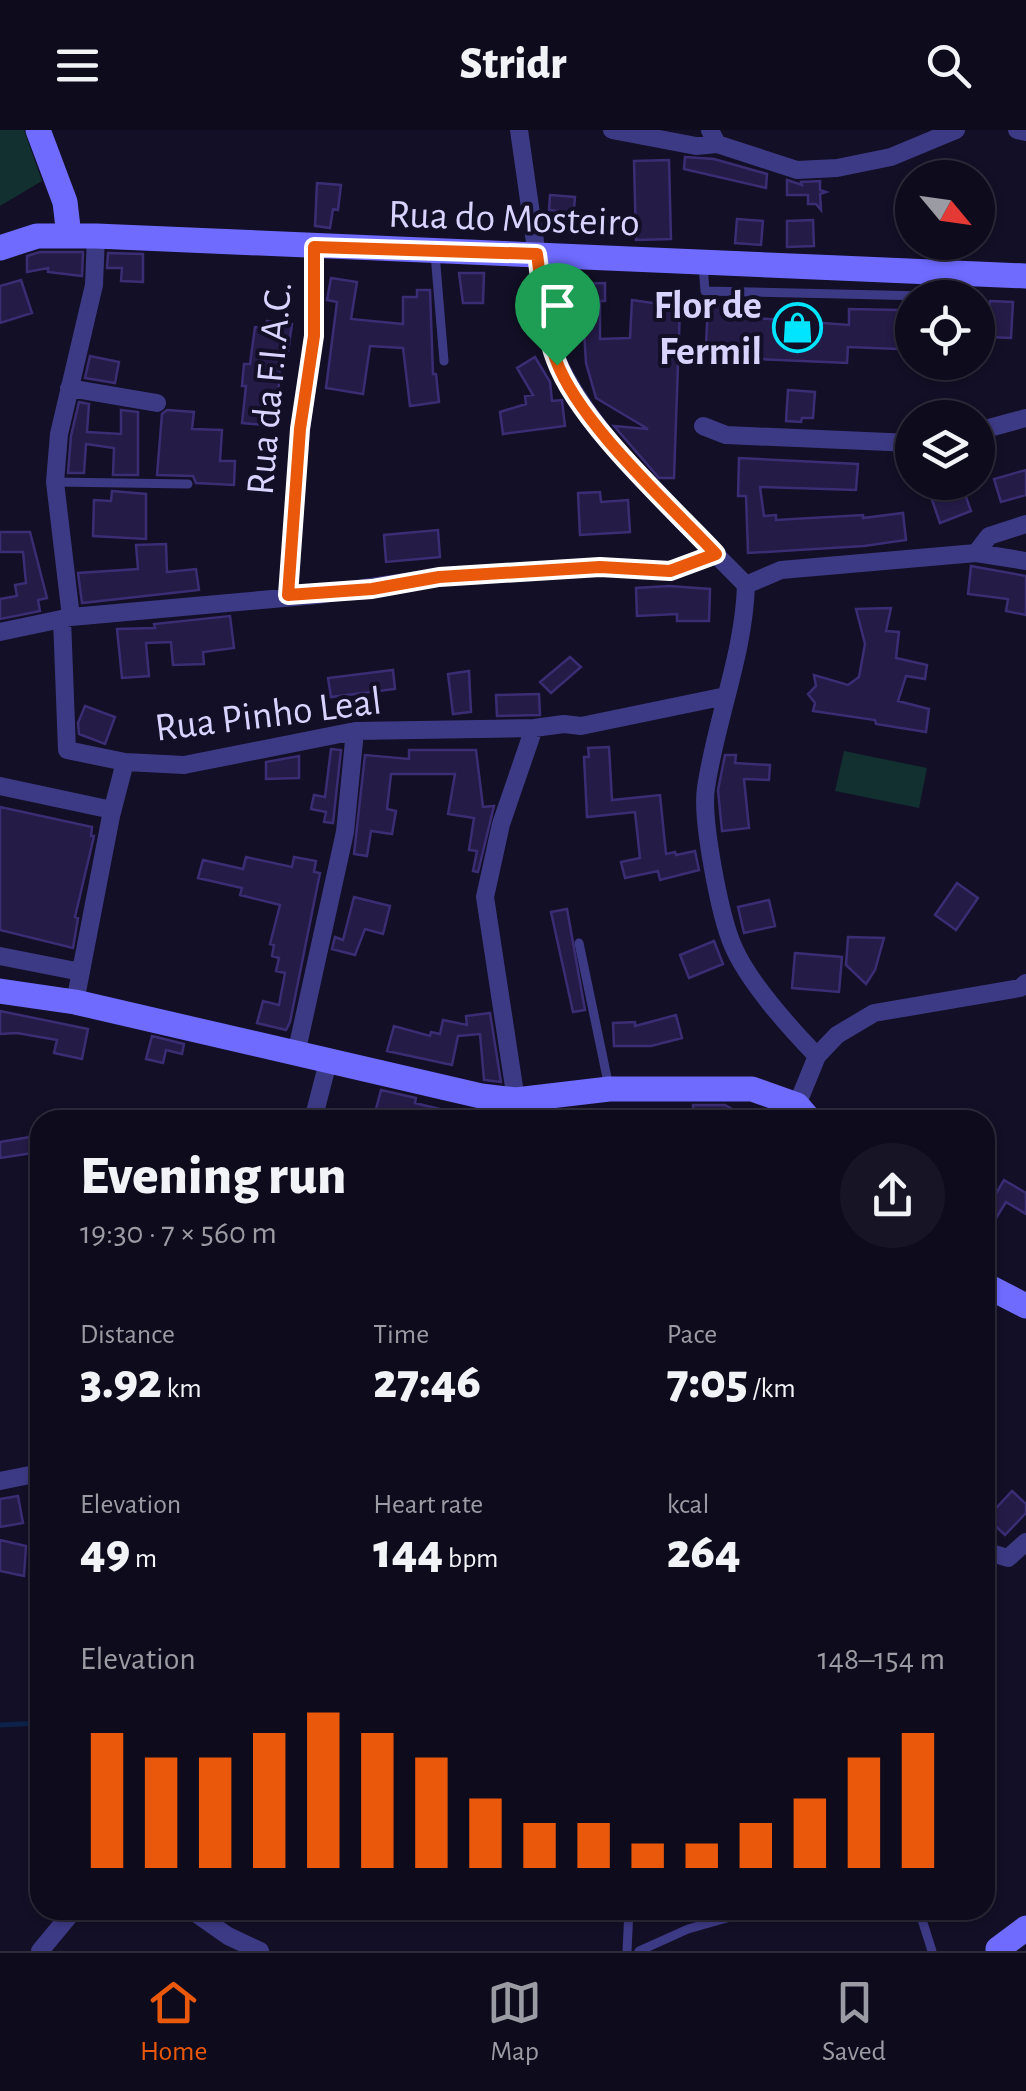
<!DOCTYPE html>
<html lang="en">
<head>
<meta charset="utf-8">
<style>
  :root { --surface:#0e0b1c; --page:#171425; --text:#f1f3f6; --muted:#9b9ba3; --line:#2e2b3b; --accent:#ea580c }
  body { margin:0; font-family:"Alegreya Sans",sans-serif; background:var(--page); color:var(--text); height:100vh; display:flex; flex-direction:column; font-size:38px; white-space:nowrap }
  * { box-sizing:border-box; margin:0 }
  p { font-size:32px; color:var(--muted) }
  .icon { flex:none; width:55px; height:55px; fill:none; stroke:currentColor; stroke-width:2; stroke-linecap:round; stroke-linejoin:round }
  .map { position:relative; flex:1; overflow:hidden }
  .drawer { position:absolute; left:30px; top:980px; width:965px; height:810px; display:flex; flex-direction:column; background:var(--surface); border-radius:30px; box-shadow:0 2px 8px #0004,0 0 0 2px var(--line) }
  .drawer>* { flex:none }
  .needle { width:65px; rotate:119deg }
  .controls { position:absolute; left:895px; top:30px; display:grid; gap:20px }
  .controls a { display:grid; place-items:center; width:100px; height:100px; border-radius:50%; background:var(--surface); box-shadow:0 2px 8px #0004,0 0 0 2px var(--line); font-size:50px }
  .pin { position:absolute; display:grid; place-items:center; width:85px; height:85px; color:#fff; margin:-102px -42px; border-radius:50% 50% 50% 0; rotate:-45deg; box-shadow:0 0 10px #0007 }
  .pin .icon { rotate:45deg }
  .round { display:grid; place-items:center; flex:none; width:105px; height:105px; border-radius:52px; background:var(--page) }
  .headline { display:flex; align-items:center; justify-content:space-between; height:170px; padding:0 50px }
  h1 { font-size:55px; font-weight:800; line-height:75px }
  .metrics { display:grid; grid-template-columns:repeat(3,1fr); gap:15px; height:170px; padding:10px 50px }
  .metrics div { display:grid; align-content:center }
  .metrics b { font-size:50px; font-weight:800 }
  .metrics small { font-size:28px; font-weight:400 }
  .metrics p { font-size:28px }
  .chart { height:280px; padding:20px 50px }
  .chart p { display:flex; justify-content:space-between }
  .chart svg { width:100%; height:180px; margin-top:10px; stroke:var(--accent); stroke-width:6 }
  header { display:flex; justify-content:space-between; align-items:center; height:130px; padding:0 50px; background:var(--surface); font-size:45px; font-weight:800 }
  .tabs { display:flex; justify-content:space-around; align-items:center; height:140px; border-top:2px solid var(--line); background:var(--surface); font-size:28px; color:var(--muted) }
  .tabs a { display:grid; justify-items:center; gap:5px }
  .tabs .current { color:var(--accent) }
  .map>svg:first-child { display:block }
  .green { fill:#12302f }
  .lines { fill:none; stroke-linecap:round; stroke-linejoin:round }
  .stream { stroke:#0c2248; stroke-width:5 }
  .building { fill:#241b47; stroke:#3b2d73; stroke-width:2.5 }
  .lane { stroke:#3d3a85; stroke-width:9 }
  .street { stroke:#3d3a85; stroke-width:18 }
  .secondary { stroke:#6f6bff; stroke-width:25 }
  .route-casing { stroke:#fff; stroke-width:20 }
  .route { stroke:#ea580c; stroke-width:12 }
  .labels { text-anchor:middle; stroke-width:8; stroke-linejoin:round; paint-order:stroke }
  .street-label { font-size:40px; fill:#d9d4ff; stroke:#130f26 }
  .poi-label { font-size:40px; font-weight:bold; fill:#d9d4ff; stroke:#130f26; text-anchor:end }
</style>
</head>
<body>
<header><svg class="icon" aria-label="menu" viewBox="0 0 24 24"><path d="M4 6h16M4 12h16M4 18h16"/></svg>Stridr<svg class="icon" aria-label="search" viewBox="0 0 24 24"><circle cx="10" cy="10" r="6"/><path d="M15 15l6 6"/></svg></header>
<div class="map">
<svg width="1026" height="1821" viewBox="0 0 1026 1821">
  <rect width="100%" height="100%" fill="#130f26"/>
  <path class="green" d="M0 0H24L42 51 0 76Z
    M844 621 927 638 919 678 835 661Z"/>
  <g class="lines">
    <path class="stream" d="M0 1595 40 1593"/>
  </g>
  <path class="building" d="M685 27 714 29 767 44 766 58 684 39Z
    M669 30 671 109 636 110 634 31Z
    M787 50 802 55 801 52 820 51V60L826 62 820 64 821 80 816 74H808V65H787Z
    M317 53 341 55 338 80 333 79 330 98 315 96Z
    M550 65 575 67 573 91 558 90 559 81 549 80Z
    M737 89 763 91 761 115 735 113Z
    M813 90 814 116 787 117V91Z
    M40 122H83L82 146 48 142V138L27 142V126Z
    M108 123 143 124V152L121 151 122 138H107Z
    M459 143H484L483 173H463Z
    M331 148 357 152 351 189 403 194V167H417V160H430L433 244H436L439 272 410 276 403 218 370 216 363 264 326 258 337 172 327 170Z
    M21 150 32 183 0 193V156Z
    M605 153V171H600V209L630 208 632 170 680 177 674 348H659L614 296 648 299 596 268 586 233 584 200H577L578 154Z
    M990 171 1013 172 1011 208 988 207Z
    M708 174 757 177 756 188 849 195V179L900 180 898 219 848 217 847 233 754 229V218L706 215Z
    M267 191 292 194 288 221 282 220 275 296 242 293 246 256H242L244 234H250L255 197 266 198Z
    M90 226 119 232 115 253 85 248Z
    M535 227 550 252 552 271 562 270 565 296 503 304 500 282 526 274 525 266 533 265 517 238Z
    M788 260 815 262 813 288H802L801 292 786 291Z
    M79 272 89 274 87 302 121 304V280L138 282V345H113L114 318 86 314 84 343H68L71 306Z
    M167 280 194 282 192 299 222 300 220 331H235L234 355 196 353 193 346 157 345 162 284Z
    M739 328 858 334 856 360 760 357 764 386 776 385V390L863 385V388L903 383 906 410 864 416 748 423 746 366H738Z
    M1026 340V365L1001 372 994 349Z
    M962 356 971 381 940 393 931 367Z
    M112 361 146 364V409L93 406 94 370 111 371Z
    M600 362 601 372 628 370 630 402 580 405 578 363Z
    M438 400 440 427 386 432 384 405Z
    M0 402H30L47 468 38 470 40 481 0 489V469L17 466 15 455 26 453 23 422H0Z
    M166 414 167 442 196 439 199 460 82 473 78 443 138 439 136 415Z
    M971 436 1026 446V485L1006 481 1008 469 968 464Z
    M669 456 710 459 709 491H677V484L637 486 636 458Z
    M891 478 886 501 899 502 896 528 927 535 925 549 906 546 898 571 929 579 926 602 876 594 875 590 813 581 815 573 808 564 816 556 814 545 848 555 859 547 865 514 856 479Z
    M230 486 234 518 203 522 204 534 173 535 171 512 146 513 149 546 122 548 117 499 155 498 154 494Z
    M570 527 581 537 551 563 540 552Z
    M393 540 395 559 331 567 328 548Z
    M469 541 471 582 453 584 448 544Z
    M539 564 540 585 497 586 496 565Z
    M85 576 115 587 105 614 79 604 78 593Z
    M609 617 612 670 660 665 666 724 675 722 676 725 695 721 699 740 660 750 658 741 625 748 621 732 640 728 635 682 587 687 584 627H589L588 618Z
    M331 619 341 620 333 693 324 692 326 682 311 679 314 665 325 667Z
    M409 620H476L483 677 494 676 478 742 473 741 477 721 469 720 474 688 448 684 455 644H391L387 679 396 681 392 704 371 701 367 726 354 724 365 625 409 629Z
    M725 625H736L735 633 770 635 769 650 744 649 749 698 722 701 718 660Z
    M299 626V648L266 649V632Z
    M0 677 92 697 91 706H94L75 787 78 788 73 818 0 800Z
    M246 727 292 737 294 727 316 731 314 742 320 743 290 892 286 900 257 893 263 871 279 875 285 843 276 841 279 828 272 826 274 815 270 814 280 775 240 765 242 758 198 748 203 730 243 739Z
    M957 753 978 768 956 800 935 785Z
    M354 767 390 776 383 804 365 799 355 825 332 819 335 807 343 810Z
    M769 770 775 796 744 803 738 777Z
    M567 779 585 880 573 882 551 782Z
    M848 807 884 808 875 840 866 854 846 835Z
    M714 811 723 834 689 848 680 825Z
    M795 823 842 827 839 862 792 858Z
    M0 881 88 899 82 929 54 923 57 910 17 903 0 904Z
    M490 883 501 952 484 950 480 904 458 906 452 935 387 921 394 896 430 906 431 902 440 904 443 890 467 895 466 886Z
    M676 885 682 908 651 916H614L613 893 635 892V896Z
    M152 906 184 914 182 924 166 920 163 933 146 929Z
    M381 960 416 968 415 973 464 985 463 990H388L391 982 376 979Z
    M693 975H725L752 990H694Z
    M30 1007 33 1023 0 1028V1012Z
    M1004 1050 1026 1063V1084L1006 1072 985 1106V1082Z
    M1012 1361 1026 1374V1383L1005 1405 987 1388Z
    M18 1366 23 1393 0 1397V1369Z
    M0 1410 26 1416 24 1446 0 1441Z"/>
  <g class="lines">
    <path class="lane" d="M435 124 444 231
      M703 135 705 161 926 166V144
      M56 352 188 354
      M579 813 609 957
      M919 1780 932 1821
      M627 1821 629 1780
      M639 1821 688 1799 755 1780"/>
    <path class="street" d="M519 0 549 210C578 296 682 389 746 455
      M612 0 696 16 717 14
      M710 0 717 14 797 40 837 38 891 27 956 0
      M1017 0 1026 2
      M69 258 157 273
      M703 296 726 305 912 313
      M978 301 1026 288
      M976 423 989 406 1026 394
      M746 455C744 524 716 589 706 658 701 689 720 786 733 816 748 851 790 898 817 926
      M746 455 781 440 976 423 1026 431
      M288 465 301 299 314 206V117
      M71 487 55 352 59 304 94 155 96 106
      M62 489 67 620 125 632 184 635 355 601 534 598 564 594 581 596 726 566
      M0 502 71 487 317 465 439 447 600 437 669 441 717 424
      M0 656 112 680
      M0 826 81 842
      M75 872 111 686 125 632
      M296 924 345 702 355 601
      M516 970 485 767 501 694 534 598
      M797 975 817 926 837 905 874 883 1020 858 1026 853
      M313 990 328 932
      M543 990 544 967
      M0 1351 40 1343
      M985 1421 1008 1428 1026 1412
      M191 1780 228 1806 260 1821
      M40 1821 74 1780"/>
    <path class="secondary" d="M38 0 65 72 69 106
      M0 118 37 106H96L1026 146
      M0 861 75 872 481 966 516 970 609 959H752L797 975 810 990
      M985 1155 1026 1176
      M998 1819 1026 1798"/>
  </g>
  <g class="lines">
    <defs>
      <path id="route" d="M314 117 537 124C542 159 543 197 556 230 579 293 669 374 716 424L670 441 600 437 439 447 372 459 288 465 300 299 314 206Z"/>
    </defs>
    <use href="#route" class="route-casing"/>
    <use href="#route" class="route"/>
  </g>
  <defs>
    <symbol id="shop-ring" viewBox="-11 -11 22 22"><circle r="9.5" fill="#130f26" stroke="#00e5ff" stroke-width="1.5"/><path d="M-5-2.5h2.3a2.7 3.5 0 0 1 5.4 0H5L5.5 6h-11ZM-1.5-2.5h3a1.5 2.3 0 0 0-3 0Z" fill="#00e5ff"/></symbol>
  </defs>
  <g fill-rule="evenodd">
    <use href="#shop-ring" x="770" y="170" width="55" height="55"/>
  </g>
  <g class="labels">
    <g class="street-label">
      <text transform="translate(514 87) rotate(2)" y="14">Rua do Mosteiro</text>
      <text transform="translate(268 258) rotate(-85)" y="14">Rua da F.I.A.C.</text>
      <text transform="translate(268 583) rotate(-7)" y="14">Rua Pinho Leal</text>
    </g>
    <g class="poi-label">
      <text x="762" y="188">Flor de<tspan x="762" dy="46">Fermil</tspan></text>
    </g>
  </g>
</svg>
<div class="controls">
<a><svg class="needle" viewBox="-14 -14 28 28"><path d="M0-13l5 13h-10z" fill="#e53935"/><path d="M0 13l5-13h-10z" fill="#9b9ba3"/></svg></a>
<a><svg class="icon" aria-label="locate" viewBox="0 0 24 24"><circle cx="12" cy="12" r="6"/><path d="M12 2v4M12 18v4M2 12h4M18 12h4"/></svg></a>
<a><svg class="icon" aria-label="layers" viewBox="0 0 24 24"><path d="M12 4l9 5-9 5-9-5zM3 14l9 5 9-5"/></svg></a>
</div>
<div class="pin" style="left:557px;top:235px;background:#1e9e55"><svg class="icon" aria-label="arrive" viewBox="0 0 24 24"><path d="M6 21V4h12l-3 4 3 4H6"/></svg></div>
<section class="drawer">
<div class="headline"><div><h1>Evening run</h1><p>19:30 · 7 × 560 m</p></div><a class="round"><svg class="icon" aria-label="share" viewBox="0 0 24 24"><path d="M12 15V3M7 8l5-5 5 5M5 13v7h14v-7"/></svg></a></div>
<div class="metrics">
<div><p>Distance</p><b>3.92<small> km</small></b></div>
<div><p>Time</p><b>27:46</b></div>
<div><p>Pace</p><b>7:05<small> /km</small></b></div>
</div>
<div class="metrics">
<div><p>Elevation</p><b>49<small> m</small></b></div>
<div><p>Heart rate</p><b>144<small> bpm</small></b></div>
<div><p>kcal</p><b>264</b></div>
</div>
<div class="chart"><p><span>Elevation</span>148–154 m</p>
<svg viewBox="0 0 160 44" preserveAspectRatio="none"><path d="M5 44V11M15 44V17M25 44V17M35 44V11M45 44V6M55 44V11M65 44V17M75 44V27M85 44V33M95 44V33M105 44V38M115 44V38M125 44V33M135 44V27M145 44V17M155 44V11"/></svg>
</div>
</section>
</div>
<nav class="tabs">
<a class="current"><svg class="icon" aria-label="home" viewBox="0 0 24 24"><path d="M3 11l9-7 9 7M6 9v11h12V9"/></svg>Home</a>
<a><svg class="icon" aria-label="map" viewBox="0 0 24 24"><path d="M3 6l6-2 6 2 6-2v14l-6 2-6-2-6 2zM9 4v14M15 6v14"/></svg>Map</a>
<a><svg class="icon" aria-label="saved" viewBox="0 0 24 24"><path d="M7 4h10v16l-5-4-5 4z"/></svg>Saved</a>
</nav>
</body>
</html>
